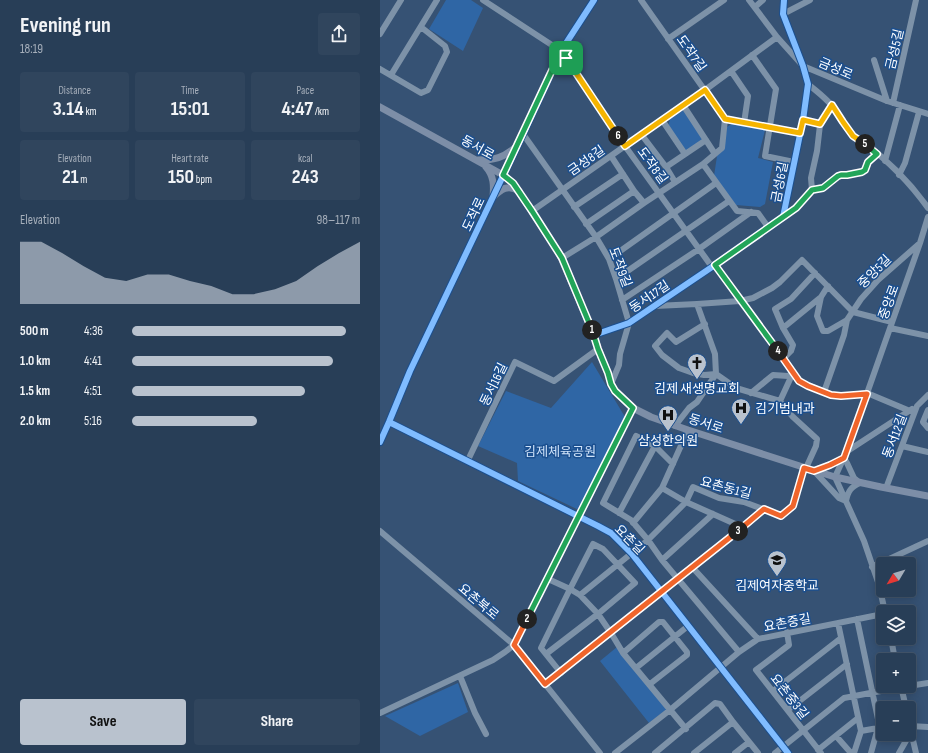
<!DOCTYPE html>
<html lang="en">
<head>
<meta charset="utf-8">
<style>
  :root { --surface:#283e57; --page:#30455d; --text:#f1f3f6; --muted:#a5aeba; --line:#44576d; --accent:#b9c2ce }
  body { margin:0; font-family:"Sofia Sans Condensed","Noto Sans KR",sans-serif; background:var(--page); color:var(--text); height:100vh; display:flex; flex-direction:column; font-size:15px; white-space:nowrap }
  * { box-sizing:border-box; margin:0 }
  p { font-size:13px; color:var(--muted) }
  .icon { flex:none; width:22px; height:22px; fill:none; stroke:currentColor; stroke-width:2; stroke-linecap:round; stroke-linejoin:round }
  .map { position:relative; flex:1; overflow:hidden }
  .drawer { display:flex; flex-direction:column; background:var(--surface); width:380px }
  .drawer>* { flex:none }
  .needle { width:26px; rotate:232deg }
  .tools { position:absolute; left:496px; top:557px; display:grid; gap:8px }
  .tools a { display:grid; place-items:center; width:40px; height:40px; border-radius:4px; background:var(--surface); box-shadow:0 2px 10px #0003,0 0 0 1px var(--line); font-size:20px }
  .pin { position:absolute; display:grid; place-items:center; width:34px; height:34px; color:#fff; margin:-17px; border-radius:8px; box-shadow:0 2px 6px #0006 }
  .km { position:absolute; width:20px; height:20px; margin:-10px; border-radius:50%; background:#222; color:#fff; font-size:11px; line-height:20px; text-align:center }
  .round { display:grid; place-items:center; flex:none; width:42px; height:42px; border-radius:4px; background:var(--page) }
  .summary { display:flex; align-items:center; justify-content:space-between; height:68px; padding:0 20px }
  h1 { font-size:22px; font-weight:700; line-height:30px }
  .figures { display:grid; grid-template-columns:repeat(3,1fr); gap:6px; height:68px; padding:4px 20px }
  .figures div { display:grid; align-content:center; border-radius:4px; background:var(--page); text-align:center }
  .figures b { font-size:20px; font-weight:700 }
  .figures small { font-size:11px; font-weight:400 }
  .figures p { font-size:11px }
  .chart { height:112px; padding:8px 20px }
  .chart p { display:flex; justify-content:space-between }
  .chart svg { width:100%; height:72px; margin-top:4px; fill:var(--accent); opacity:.7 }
  .cta { display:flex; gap:8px; margin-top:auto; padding:8px 20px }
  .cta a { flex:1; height:46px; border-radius:4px; background:var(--accent); color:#111; font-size:16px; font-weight:700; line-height:46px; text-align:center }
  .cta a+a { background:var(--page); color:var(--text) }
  ul { padding:0 20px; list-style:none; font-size:13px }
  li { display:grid; grid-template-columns:64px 48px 1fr; align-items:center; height:30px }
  li i { height:10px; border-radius:5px; background:var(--accent) }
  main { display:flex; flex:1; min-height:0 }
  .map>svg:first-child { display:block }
  .green { fill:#2f66a5 }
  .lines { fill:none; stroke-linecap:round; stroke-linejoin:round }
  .minor { stroke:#7d92a8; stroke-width:6 }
  .major { stroke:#7d8ea7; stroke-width:7 }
  .cycleway-casing { stroke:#1b4f8f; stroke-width:8 }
  .cycleway { stroke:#80bcff; stroke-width:6 }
  .split-1-casing { stroke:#fff; stroke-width:8 }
  .split-2-casing { stroke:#fff; stroke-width:8 }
  .split-3-casing { stroke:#fff; stroke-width:8 }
  .split-4-casing { stroke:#fff; stroke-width:8 }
  .split-5-casing { stroke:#fff; stroke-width:8 }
  .split-6-casing { stroke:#fff; stroke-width:8 }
  .split-7-casing { stroke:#fff; stroke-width:8 }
  .split-1 { stroke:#22a559; stroke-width:5 }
  .split-2 { stroke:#22a559; stroke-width:5 }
  .split-3 { stroke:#f0652b; stroke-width:5 }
  .split-4 { stroke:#f0652b; stroke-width:5 }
  .split-5 { stroke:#22a559; stroke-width:5 }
  .split-6 { stroke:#f5b400; stroke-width:5 }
  .split-7 { stroke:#f5b400; stroke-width:5 }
  .labels { text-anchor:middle; stroke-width:3; stroke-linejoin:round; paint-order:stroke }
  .street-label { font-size:13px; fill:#fff; stroke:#1b4f8f }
  .poi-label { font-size:13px; fill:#fff; stroke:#1b4f8f }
  .park-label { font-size:13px; fill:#cfe3fa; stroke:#1b4f8f }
</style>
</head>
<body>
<main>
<section class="drawer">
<div class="summary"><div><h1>Evening run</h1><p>18:19</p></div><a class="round"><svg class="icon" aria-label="share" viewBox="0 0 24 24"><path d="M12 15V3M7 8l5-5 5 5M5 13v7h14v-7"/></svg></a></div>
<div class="figures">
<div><p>Distance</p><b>3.14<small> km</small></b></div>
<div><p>Time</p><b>15:01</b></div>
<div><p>Pace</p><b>4:47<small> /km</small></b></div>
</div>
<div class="figures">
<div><p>Elevation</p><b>21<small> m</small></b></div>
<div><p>Heart rate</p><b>150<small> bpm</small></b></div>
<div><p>kcal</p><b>243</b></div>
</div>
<div class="chart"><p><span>Elevation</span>98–117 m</p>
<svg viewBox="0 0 160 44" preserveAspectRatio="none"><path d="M0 44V6L10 6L20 13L30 21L40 28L50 30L60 26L70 26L80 30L90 33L100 38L110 38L120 35L130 30L140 21L150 13L160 6V44z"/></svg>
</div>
<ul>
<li><b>500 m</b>4:36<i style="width:94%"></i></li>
<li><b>1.0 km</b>4:41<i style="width:88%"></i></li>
<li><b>1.5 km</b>4:51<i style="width:76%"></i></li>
<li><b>2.0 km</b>5:16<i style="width:55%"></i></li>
</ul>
<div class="cta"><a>Save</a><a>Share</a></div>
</section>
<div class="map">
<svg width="548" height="753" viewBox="0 0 548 753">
  <rect width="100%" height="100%" fill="#365274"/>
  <path class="green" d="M66 0H91L103 8 83 51 49 29Z
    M304 110 323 139 306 151 288 126 290 119Z
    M353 123 385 130 378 158 393 162 385 204 380 207 356 205 334 176 337 156 344 148 347 127Z
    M212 362 245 417 201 511 138 481 137 463 98 446 126 391 171 408Z
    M237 647 287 709 269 723 220 661Z
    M78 683 88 712 40 736 5 716Z"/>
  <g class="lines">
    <path class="minor" d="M103 0 181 51 245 146 332 267
      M369 0 397 37 423 66 507 101 548 114
      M375 7 383 0
      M403 14 430 0
      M0 34 21 0
      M288 39 344 0
      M372 55 396 89 385 156 414 162
      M494 60 507 101
      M0 69 41 93 48 90 67 52 65 46 41 27
      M351 71 368 96 364 123
      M11 75 57 0
      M428 84C436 91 446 98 453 107 459 116 465 129 474 136 476 138 479 139 482 141 506 159 531 184 548 208
      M513 103 536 0
      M303 105 335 154
      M345 119 420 133
      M282 120 305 154
      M423 120 440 125
      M143 134 216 237 229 259 236 279 249 323 240 354 239 365 231 384
      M261 134 286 167 295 182
      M231 156 254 191 264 203
      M505 161 520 105
      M323 164 357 211 378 213 388 227
      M286 167 326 140
      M519 175 525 163 539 112
      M432 190 431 178 437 151 440 125 452 105
      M432 190 443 188 458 176 461 175H467L482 172 485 170 488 161 497 154
      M194 207 243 174
      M152 211 325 90 397 37
      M403 217 416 208 432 190
      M206 224 254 191
      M182 258 216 237 264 203 323 164 342 148 345 119 261 0
      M229 259 336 183
      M335 265 419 381 441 391 451 395 461 396 487 393 530 411
      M236 279 349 201
      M448 286 441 297 437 316 443 331H448L467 320
      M242 300 319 249 371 212
      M275 306 317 304 360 301 373 298 392 288 400 282 422 260 473 312 512 322
      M325 324 296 342 287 333 275 346 282 355 299 368 313 373 324 375 336 374 356 388 400 401 412 416 437 439 436 446 426 468
      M403 328 441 297
      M510 328 548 336
      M214 335 249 323 332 267 403 217 423 120 428 84 423 66 403 14 404 0
      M403 359 411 351 413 345 403 328 395 309 411 299 435 273
      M444 392 464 335 467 320 481 299 498 280 540 243
      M371 393 393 375 408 376 413 373
      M400 401 412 375
      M548 410 543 422 548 428
      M9 422 218 526 231 533 252 554 408 753
      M295 426 309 408 317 402 336 374 335 354 317 304
      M0 442 9 422 30 371 143 134 181 51 214 0
      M522 446 548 452
      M466 452 532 409
      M464 458 467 463 474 478 480 483C471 487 468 491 466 501L459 498 434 471 450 465Z
      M88 460 135 362 174 381 218 349
      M293 464 275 446 256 436 223 503 251 520 268 540 282 560 359 652
      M282 488 306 502 362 527
      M506 488 537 406 548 395
      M239 513 275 446
      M253 523 282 488 308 430
      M0 531 134 645 220 753
      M282 560 333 514
      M312 567 378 639
      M492 567 548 541
      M168 579 190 589 200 595 218 614 231 633 243 653 306 729
      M200 595 268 540 306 502 313 487 339 498 364 502 401 516 413 506 424 468
      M505 612 499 585 484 541 455 477 466 453 540 243 548 217
      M477 619 499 724 491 753
      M458 623 481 731 474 753
      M407 632 409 645 376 670 441 753
      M511 638 515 660
      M243 653 279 622H283L307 652V655L270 684
      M166 654 218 614 255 583 223 549 213 544 190 589 161 648 181 673
      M256 668 308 626
      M80 676 95 713 106 734
      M165 684 231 633 298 578 312 567 384 509
      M521 686 526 708
      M529 686 548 683
      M393 691 461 638
      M408 710 467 664
      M0 713 113 660 125 652 134 645 253 408
      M529 723 536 753
      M530 726 548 727
      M481 731 498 728
      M456 736 471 753
      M438 750 478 718
      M235 753 290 710 359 652 378 639 503 614
      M275 753 335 703 340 704 353 722 378 753
      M314 753 353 722
      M355 753 369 742
      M395 753 464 698 527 686
      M519 753 531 732"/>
    <path class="major" d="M0 107 123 175 133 183 179 253 214 335 218 349 228 373 231 384 235 391 253 408 271 417 308 430 426 468 455 477 501 487 548 496
      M98 160C115 160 123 158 136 147
      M106 167C114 176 114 186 113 197
      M113 197C121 189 128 184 139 191"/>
    <defs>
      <path id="cycleway" d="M214 335 249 323 332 267 403 217 423 120 428 84 423 66 403 14 404 0
        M9 422 218 526 231 533 252 554 408 753
        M0 442 9 422 30 371 143 134 181 51 214 0"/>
    </defs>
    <use href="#cycleway" class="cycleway-casing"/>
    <use href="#cycleway" class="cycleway"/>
  </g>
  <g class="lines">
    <defs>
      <path id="split-1" d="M186 58 181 51 123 175 133 183 152 211 182 258 212 330"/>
      <path id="split-2" d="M147 619 253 408 235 391 231 384 228 373 218 349 212 330"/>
      <path id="split-3" d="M147 619 134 645 165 684 358 531"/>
      <path id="split-4" d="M358 531 384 509 401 516 413 506 424 468 434 471 450 465 464 458 487 394 461 396 451 395 428 386 419 381 398 351"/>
      <path id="split-5" d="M398 351 335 265 416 208 432 190 443 188 458 176 461 175H467L482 172 485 170 488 162 497 154 485 144"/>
      <path id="split-6" d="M238 136 245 146 325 90 345 119 420 133 423 120 440 124 452 105 463 122 473 136 485 144"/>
      <path id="split-7" d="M186 58 238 136"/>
    </defs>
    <use href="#split-1" class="split-1-casing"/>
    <use href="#split-2" class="split-2-casing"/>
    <use href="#split-3" class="split-3-casing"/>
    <use href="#split-4" class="split-4-casing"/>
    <use href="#split-5" class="split-5-casing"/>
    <use href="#split-6" class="split-6-casing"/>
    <use href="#split-7" class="split-7-casing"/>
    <use href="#split-1" class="split-1"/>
    <use href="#split-2" class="split-2"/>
    <use href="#split-3" class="split-3"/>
    <use href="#split-4" class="split-4"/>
    <use href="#split-5" class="split-5"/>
    <use href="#split-6" class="split-6"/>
    <use href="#split-7" class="split-7"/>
  </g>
  <defs>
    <symbol id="church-pin" viewBox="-11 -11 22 30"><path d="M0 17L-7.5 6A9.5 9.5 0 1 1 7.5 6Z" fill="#b9c2ce" stroke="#1b4f8f"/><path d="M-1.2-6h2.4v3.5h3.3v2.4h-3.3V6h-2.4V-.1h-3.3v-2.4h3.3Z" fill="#111"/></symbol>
    <symbol id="hospital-pin" viewBox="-11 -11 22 30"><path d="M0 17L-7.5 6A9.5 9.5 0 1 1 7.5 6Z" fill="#b9c2ce" stroke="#1b4f8f"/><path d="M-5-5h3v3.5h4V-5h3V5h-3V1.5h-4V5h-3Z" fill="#111"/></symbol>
    <symbol id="school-pin" viewBox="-11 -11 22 30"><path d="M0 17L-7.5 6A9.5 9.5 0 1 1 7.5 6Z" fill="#b9c2ce" stroke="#1b4f8f"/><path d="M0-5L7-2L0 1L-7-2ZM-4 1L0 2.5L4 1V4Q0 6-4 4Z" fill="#111"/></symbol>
  </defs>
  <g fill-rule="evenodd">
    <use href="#church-pin" x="306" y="352" width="22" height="30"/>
    <use href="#hospital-pin" x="350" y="397" width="22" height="30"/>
    <use href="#hospital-pin" x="277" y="404" width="22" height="30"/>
    <use href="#school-pin" x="386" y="549" width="22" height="30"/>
  </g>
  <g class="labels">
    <g class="street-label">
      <text transform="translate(514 49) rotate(-77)" y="5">금성5길</text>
      <text transform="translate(312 53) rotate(55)" y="5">도작7길</text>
      <text transform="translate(456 68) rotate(23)" y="5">금성로</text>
      <text transform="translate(98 147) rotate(29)" y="5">동서로</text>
      <text transform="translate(206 160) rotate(-35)" y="5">금성8길</text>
      <text transform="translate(273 165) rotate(54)" y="5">도작8길</text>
      <text transform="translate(399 182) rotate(-79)" y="5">금성6길</text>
      <text transform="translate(93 214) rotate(-65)" y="5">도작로</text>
      <text transform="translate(241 267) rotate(69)" y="5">도작9길</text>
      <text transform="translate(494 271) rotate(-45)" y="5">중앙5길</text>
      <text transform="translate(269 296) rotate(-34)" y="5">동서17길</text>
      <text transform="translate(508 302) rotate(-70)" y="5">중앙로</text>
      <text transform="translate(113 384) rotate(-64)" y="5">동서16길</text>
      <text transform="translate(326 423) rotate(18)" y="5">동서로</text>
      <text transform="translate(514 436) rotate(-69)" y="5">동서12길</text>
      <text transform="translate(346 487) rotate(15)" y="5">요촌동1길</text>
      <text transform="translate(250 539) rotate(45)" y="5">요촌길</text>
      <text transform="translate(99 601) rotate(40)" y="5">요촌북로</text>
      <text transform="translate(407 622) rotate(-11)" y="5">요촌중길</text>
      <text transform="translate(410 696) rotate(52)" y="5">요촌중3길</text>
    </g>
    <g class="poi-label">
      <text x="317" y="393">김제 새생명교회</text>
      <text x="375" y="413" text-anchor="start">김기범내과</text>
      <text x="288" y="445">삼성한의원</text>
      <text x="397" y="590">김제여자중학교</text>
    </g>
    <g class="park-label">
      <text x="180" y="456">김제체육공원</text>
    </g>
  </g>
</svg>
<div class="tools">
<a><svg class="needle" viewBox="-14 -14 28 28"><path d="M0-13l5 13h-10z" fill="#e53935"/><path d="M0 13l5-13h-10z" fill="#a5aeba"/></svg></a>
<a><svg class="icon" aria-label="layers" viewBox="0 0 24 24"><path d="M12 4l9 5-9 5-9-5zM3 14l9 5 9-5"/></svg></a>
<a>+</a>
<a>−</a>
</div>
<div class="pin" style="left:186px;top:58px;background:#1e9e55"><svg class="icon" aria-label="arrive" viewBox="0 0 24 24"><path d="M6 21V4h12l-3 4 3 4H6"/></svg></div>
<b class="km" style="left:212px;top:330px">1</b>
<b class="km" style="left:147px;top:619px">2</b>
<b class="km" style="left:358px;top:531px">3</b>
<b class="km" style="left:398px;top:351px">4</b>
<b class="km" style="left:485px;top:144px">5</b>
<b class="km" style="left:238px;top:136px">6</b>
</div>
</main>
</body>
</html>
